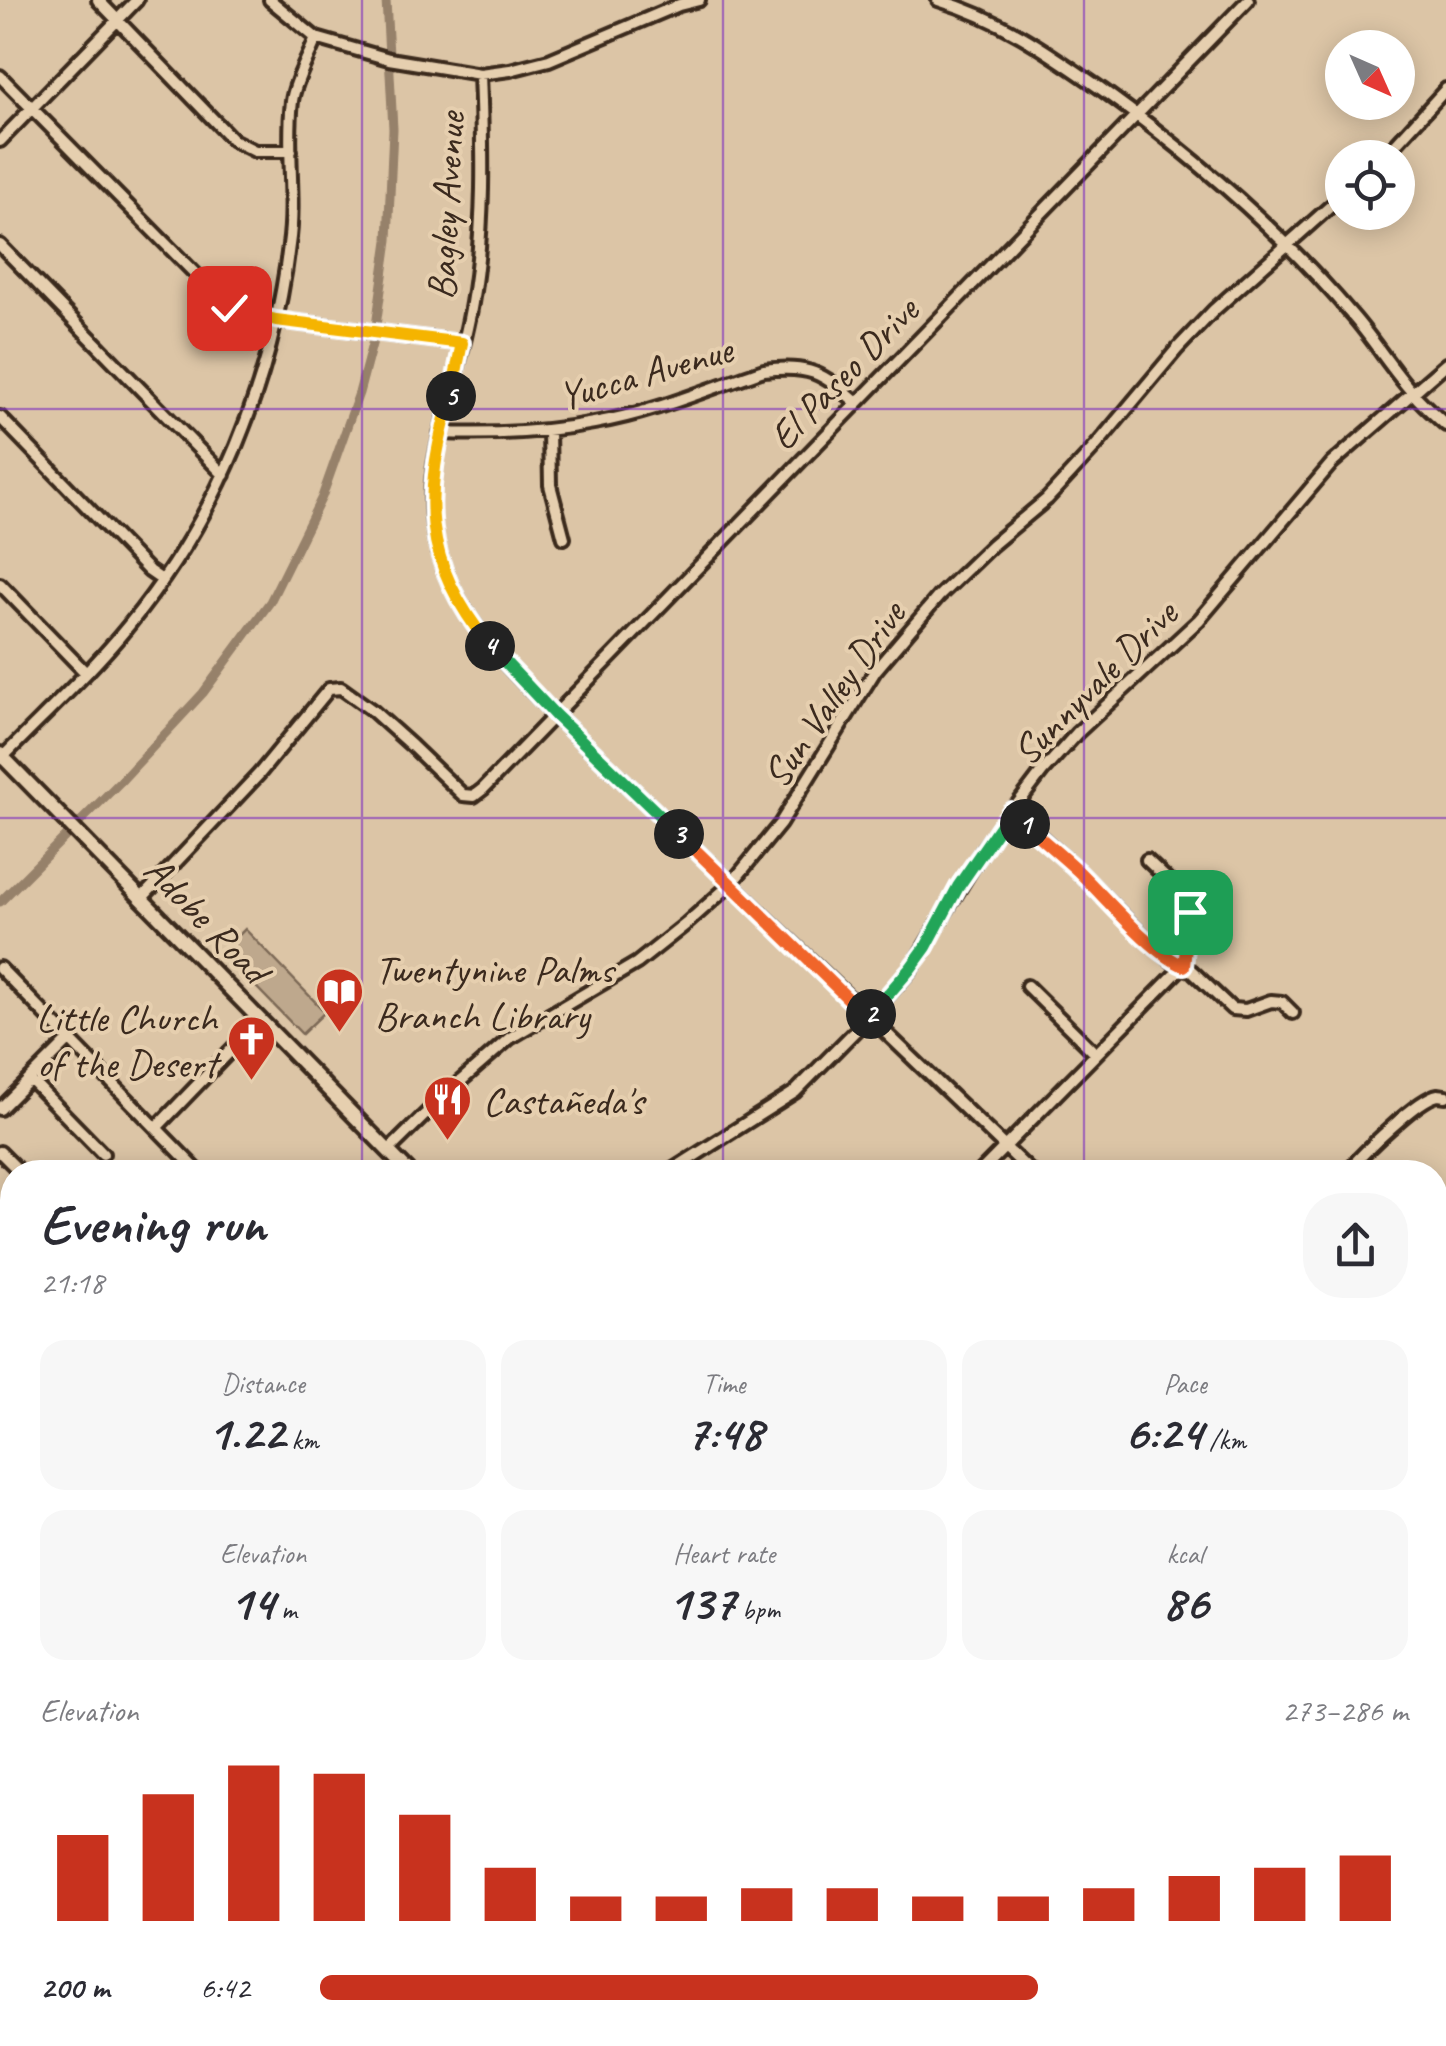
<!DOCTYPE html>
<html lang="en">
<head>
<meta charset="utf-8">
<style>
  :root { --surface:#fff; --page:#f7f7f7; --text:#2b2b33; --muted:#7c7c81; --accent:#c8321e }
  body { margin:0; font-family:Caveat,sans-serif; background:var(--page); color:var(--text); height:100vh; display:flex; flex-direction:column; font-size:38px; white-space:nowrap }
  * { box-sizing:border-box; margin:0 }
  p { font-size:32px; color:var(--muted) }
  .icon { flex:none; width:55px; height:55px; fill:none; stroke:currentColor; stroke-width:2; stroke-linecap:round; stroke-linejoin:round }
  .map { position:relative; flex:1; overflow:hidden }
  .details { position:absolute; left:0px; top:1160px; width:1448px; height:888px; display:flex; flex-direction:column; background:var(--surface); border-radius:40px 40px 0 0; box-shadow:0 5px 25px #0003 }
  .details>* { flex:none }
  .needle { width:65px; rotate:135deg }
  .controls { position:absolute; left:1325px; top:30px; display:grid; gap:20px }
  .controls a { display:grid; place-items:center; width:90px; height:90px; border-radius:50%; background:var(--surface); box-shadow:0 5px 25px #0003; font-size:50px }
  .pin { position:absolute; display:grid; place-items:center; width:85px; height:85px; color:#fff; margin:-42px; border-radius:20px; box-shadow:0 5px 15px #0006 }
  .km { position:absolute; width:50px; height:50px; margin:-25px; border-radius:50%; background:#222; color:#fff; font-size:28px; line-height:50px; text-align:center }
  .round { display:grid; place-items:center; flex:none; width:105px; height:105px; border-radius:40px; background:var(--page) }
  .headline { display:flex; align-items:center; justify-content:space-between; height:170px; padding:0 40px }
  h1 { font-size:55px; font-weight:700; line-height:75px }
  .stats { display:grid; grid-template-columns:repeat(3,1fr); gap:15px; height:170px; padding:10px 40px }
  .stats div { display:grid; align-content:center; border-radius:25px; background:var(--page); text-align:center }
  .stats b { font-size:50px; font-weight:700 }
  .stats small { font-size:28px; font-weight:400 }
  .stats p { font-size:28px }
  .chart { height:280px; padding:20px 40px }
  .chart p { display:flex; justify-content:space-between }
  .chart svg { width:100%; height:180px; margin-top:10px; stroke:var(--accent); stroke-width:6 }
  ul { padding:0 40px; list-style:none; font-size:32px }
  li { display:grid; grid-template-columns:160px 120px 1fr; align-items:center; height:75px }
  li i { height:25px; border-radius:12px; background:var(--accent) }
  .map>svg:first-child { display:block }
  .green { fill:#bea88d; stroke:#7c6956; stroke-width:2.5 }
  .lines { fill:none; stroke-linecap:round; stroke-linejoin:round }
  .canal { stroke:#96816b; stroke-width:9 }
  .minor-casing { stroke:#3b2a1e; stroke-width:18 }
  .major-casing { stroke:#3b2a1e; stroke-width:20 }
  .minor { stroke:#e6cfaf; stroke-width:10 }
  .major { stroke:#e6cfaf; stroke-width:12 }
  .split-1-casing { stroke:#fff; stroke-width:20 }
  .split-2-casing { stroke:#fff; stroke-width:20 }
  .split-3-casing { stroke:#fff; stroke-width:20 }
  .split-4-casing { stroke:#fff; stroke-width:20 }
  .split-5-casing { stroke:#fff; stroke-width:20 }
  .split-6-casing { stroke:#fff; stroke-width:20 }
  .split-1 { stroke:#f0652b; stroke-width:12 }
  .split-2 { stroke:#22a559; stroke-width:12 }
  .split-3 { stroke:#f0652b; stroke-width:12 }
  .split-4 { stroke:#22a559; stroke-width:12 }
  .split-5 { stroke:#f5b400; stroke-width:12 }
  .split-6 { stroke:#f5b400; stroke-width:12 }
  .grid { fill:none; stroke:#7b2cbf; stroke-width:2.5; stroke-opacity:0.55 }
  .labels { text-anchor:middle; stroke-width:8; stroke-linejoin:round; paint-order:stroke }
  .street-label { font-size:40px; fill:#3b2a1e; stroke:#e6cfaf }
  .poi-label { font-size:40px; fill:#3b2a1e; stroke:#e6cfaf; text-anchor:start }
</style>
</head>
<body>
<div class="map">
<svg width="1446" height="2046" viewBox="0 0 1446 2046">
  <rect width="100%" height="100%" fill="#dcc5a6"/>
  <filter id="ink" filterUnits="userSpaceOnUse"><feTurbulence type="fractalNoise" baseFrequency=".01" numOctaves="2"/><feDisplacementMap in="SourceGraphic" scale="20" xChannelSelector="R" yChannelSelector="G"/><feConvolveMatrix kernelMatrix="1 2 1 2 8 2 1 2 1" color-interpolation-filters="sRGB"/></filter>
  <g filter="url(#ink)">
    <path class="green" d="M245 929 325 1012 302 1034 222 952Z"/>
    <g class="lines">
      <path class="canal" d="M0 902 123 779 203 693 270 602 322 497 359 393 375 333 388 240 393 129 386 0"/>
      <defs>
        <path id="minor" d="M98 0 233 140 255 151H291
          M270 0 316 38 389 59 480 74 510 70 549 60 679 5 699 0
          M938 0C1004 20 1048 52 1104 91 1195 157 1279 229 1352 315 1374 340 1391 369 1413 393 1423 405 1435 415 1446 425
          M480 74C483 150 485 227 472 303 463 358 443 411 434 466 416 575 485 644 555 715L1031 1172
          M0 76 229 308 276 320 462 343
          M0 141 137 0
          M1383 158 1446 89
          M0 245 224 475
          M0 417 149 571 162 580
          M549 430 550 485 564 538
          M440 433C494 435 542 433 594 423 653 413 708 389 764 370 810 365 821 372 856 402
          M0 584 86 673
          M3 757C45 714 91 672 129 625 218 516 272 384 289 245 296 198 286 149 292 101 295 80 309 57 316 38
          M1011 810 1076 869 1147 940 1172 961 1192 971 1232 1009 1246 1010 1271 1001 1282 1002 1293 1013
          M141 899 259 774 329 689 341 688 373 711 412 746 463 795 474 796 483 789 1248 0
          M0 968 199 1172
          M1027 986 1096 1054
          M30 1079 103 1154
          M0 1109 70 1039
          M156 1128 260 1020
          M388 1151 447 1093 510 1038 637 963 686 924 731 884 780 824 875 671 938 597 992 545 1047 499 1094 448 1177 349 1214 310 1342 196
          M0 1152 20 1172
          M669 1172 795 1092 868 1018 911 969 984 848 1042 772 1077 733 1199 620 1332 463 1446 364
          M980 1172 1183 966 1191 906 1189 900 1147 860
          M1347 1172C1360 1156 1418 1098 1438 1095 1441 1095 1443 1096 1446 1096
          M0 1524 3 1515 12 1506
          M0 1534 12 1550
          M1435 1578 1446 1560
          M0 1745 12 1744
          M0 1784 12 1771
          M1435 1864 1446 1890
          M0 2021 12 2008
          M305 2035 307 2046
          M335 2035 338 2046
          M489 2035 500 2046
          M867 2035 878 2046
          M17 2046 28 2035
          M524 2046 535 2035
          M764 2046 775 2035
          M1027 2046 1038 2035
          M1265 2046 1276 2035"/>
        <path id="major" d="M0 754 409 1172
          M1435 1354 1446 1343
          M1251 2035 1262 2046"/>
      </defs>
      <use href="#minor" class="minor-casing"/>
      <use href="#major" class="major-casing"/>
      <use href="#minor" class="minor"/>
      <use href="#major" class="major"/>
    </g>
  </g>
  <g class="lines" filter="url(#ink)">
    <defs>
      <path id="split-1" d="M1025 824C1042 840 1061 855 1078 871 1105 897 1152 953 1184 966L1190 912"/>
      <path id="split-2" d="M871 1014 910 969 926 947 958 887 1011 810 1025 824"/>
      <path id="split-3" d="M679 834 868 1018 871 1014"/>
      <path id="split-4" d="M490 646 555 715 679 834"/>
      <path id="split-5" d="M451 396C422 498 421 560 490 646"/>
      <path id="split-6" d="M229 308 276 320 462 343 451 396"/>
    </defs>
    <use href="#split-1" class="split-1-casing"/>
    <use href="#split-2" class="split-2-casing"/>
    <use href="#split-3" class="split-3-casing"/>
    <use href="#split-4" class="split-4-casing"/>
    <use href="#split-5" class="split-5-casing"/>
    <use href="#split-6" class="split-6-casing"/>
    <use href="#split-1" class="split-1"/>
    <use href="#split-2" class="split-2"/>
    <use href="#split-3" class="split-3"/>
    <use href="#split-4" class="split-4"/>
    <use href="#split-5" class="split-5"/>
    <use href="#split-6" class="split-6"/>
  </g>
  <path class="grid" d="M362 0V1172M723 0V1172M1084 0V1172M0 409H1446M0 818H1446M0 1228H12M1435 1228H1446M0 1637H12M1435 1637H1446M362 2035V2046M723 2035V2046M1084 2035V2046"/>
  <defs>
    <symbol id="library-pin" viewBox="-11 -11 22 30"><path d="M0 17L-7.5 6A9.5 9.5 0 1 1 7.5 6Z" fill="#c8321e" stroke="#e6cfaf"/><path d="M-6-4Q-3-5.5-.7-3.5V5Q-3 3-6 4ZM6-4Q3-5.5 .7-3.5V5Q3 3 6 4Z" fill="#fff"/></symbol>
    <symbol id="church-pin" viewBox="-11 -11 22 30"><path d="M0 17L-7.5 6A9.5 9.5 0 1 1 7.5 6Z" fill="#c8321e" stroke="#e6cfaf"/><path d="M-1.2-6h2.4v3.5h3.3v2.4h-3.3V6h-2.4V-.1h-3.3v-2.4h3.3Z" fill="#fff"/></symbol>
    <symbol id="restaurant-pin" viewBox="-11 -11 22 30"><path d="M0 17L-7.5 6A9.5 9.5 0 1 1 7.5 6Z" fill="#c8321e" stroke="#e6cfaf"/><path d="M-5-6h1v4h1v-4h1v4h1v-4h1v5L-1.5 .5V6h-2V.5L-5-1ZM5-6V6H3V1.5H1.5Q1.5-4 5-6Z" fill="#fff"/></symbol>
  </defs>
  <g fill-rule="evenodd">
    <use href="#library-pin" x="312" y="964" width="55" height="75"/>
    <use href="#church-pin" x="224" y="1012" width="55" height="75"/>
    <use href="#restaurant-pin" x="420" y="1072" width="55" height="75"/>
  </g>
  <g class="labels">
    <g class="street-label">
      <text transform="translate(445 206) rotate(-87)" y="14">Bagley Avenue</text>
      <text transform="translate(645 372) rotate(-16)" y="14">Yucca Avenue</text>
      <text transform="translate(843 373) rotate(-46)" y="14">El Paseo Drive</text>
      <text transform="translate(1094 682) rotate(-45)" y="14">Sunnyvale Drive</text>
      <text transform="translate(833 694) rotate(-55)" y="14">Sun Valley Drive</text>
      <text transform="translate(207 919) rotate(46)" y="14">Adobe Road</text>
    </g>
    <g class="poi-label">
      <text x="375" y="983">Twentynine Palms<tspan x="375" dy="46">Branch Library</tspan></text>
      <text x="217" y="1031" text-anchor="end">Little Church<tspan x="217" dy="46">of the Desert</tspan></text>
      <text x="483" y="1114">Castañeda's</text>
    </g>
  </g>
</svg>
<div class="controls">
<a><svg class="needle" viewBox="-14 -14 28 28"><path d="M0-13l5 13h-10z" fill="#e53935"/><path d="M0 13l5-13h-10z" fill="#7c7c81"/></svg></a>
<a><svg class="icon" aria-label="locate" viewBox="0 0 24 24"><circle cx="12" cy="12" r="6"/><path d="M12 2v4M12 18v4M2 12h4M18 12h4"/></svg></a>
</div>
<div class="pin" style="left:1190px;top:912px;background:#1e9e55"><svg class="icon" aria-label="arrive" viewBox="0 0 24 24"><path d="M6 21V4h12l-3 4 3 4H6"/></svg></div>
<div class="pin" style="left:229px;top:308px;background:#d93025"><svg class="icon" aria-label="check" viewBox="0 0 24 24"><path d="M5 12l5 5 9-10"/></svg></div>
<b class="km" style="left:1025px;top:824px">1</b>
<b class="km" style="left:871px;top:1014px">2</b>
<b class="km" style="left:679px;top:834px">3</b>
<b class="km" style="left:490px;top:646px">4</b>
<b class="km" style="left:451px;top:396px">5</b>
<section class="details">
<div class="headline"><div><h1>Evening run</h1><p>21:18</p></div><a class="round"><svg class="icon" aria-label="share" viewBox="0 0 24 24"><path d="M12 15V3M7 8l5-5 5 5M5 13v7h14v-7"/></svg></a></div>
<div class="stats">
<div><p>Distance</p><b>1.22<small> km</small></b></div>
<div><p>Time</p><b>7:48</b></div>
<div><p>Pace</p><b>6:24<small> /km</small></b></div>
</div>
<div class="stats">
<div><p>Elevation</p><b>14<small> m</small></b></div>
<div><p>Heart rate</p><b>137<small> bpm</small></b></div>
<div><p>kcal</p><b>86</b></div>
</div>
<div class="chart"><p><span>Elevation</span>273–286 m</p>
<svg viewBox="0 0 160 44" preserveAspectRatio="none"><path d="M5 44V23M15 44V13M25 44V6M35 44V8M45 44V18M55 44V31M65 44V38M75 44V38M85 44V36M95 44V36M105 44V38M115 44V38M125 44V36M135 44V33M145 44V31M155 44V28"/></svg>
</div>
<ul>
<li><b>200 m</b>6:42<i style="width:66%"></i></li>
</ul>
</section>
</div>
</body>
</html>
